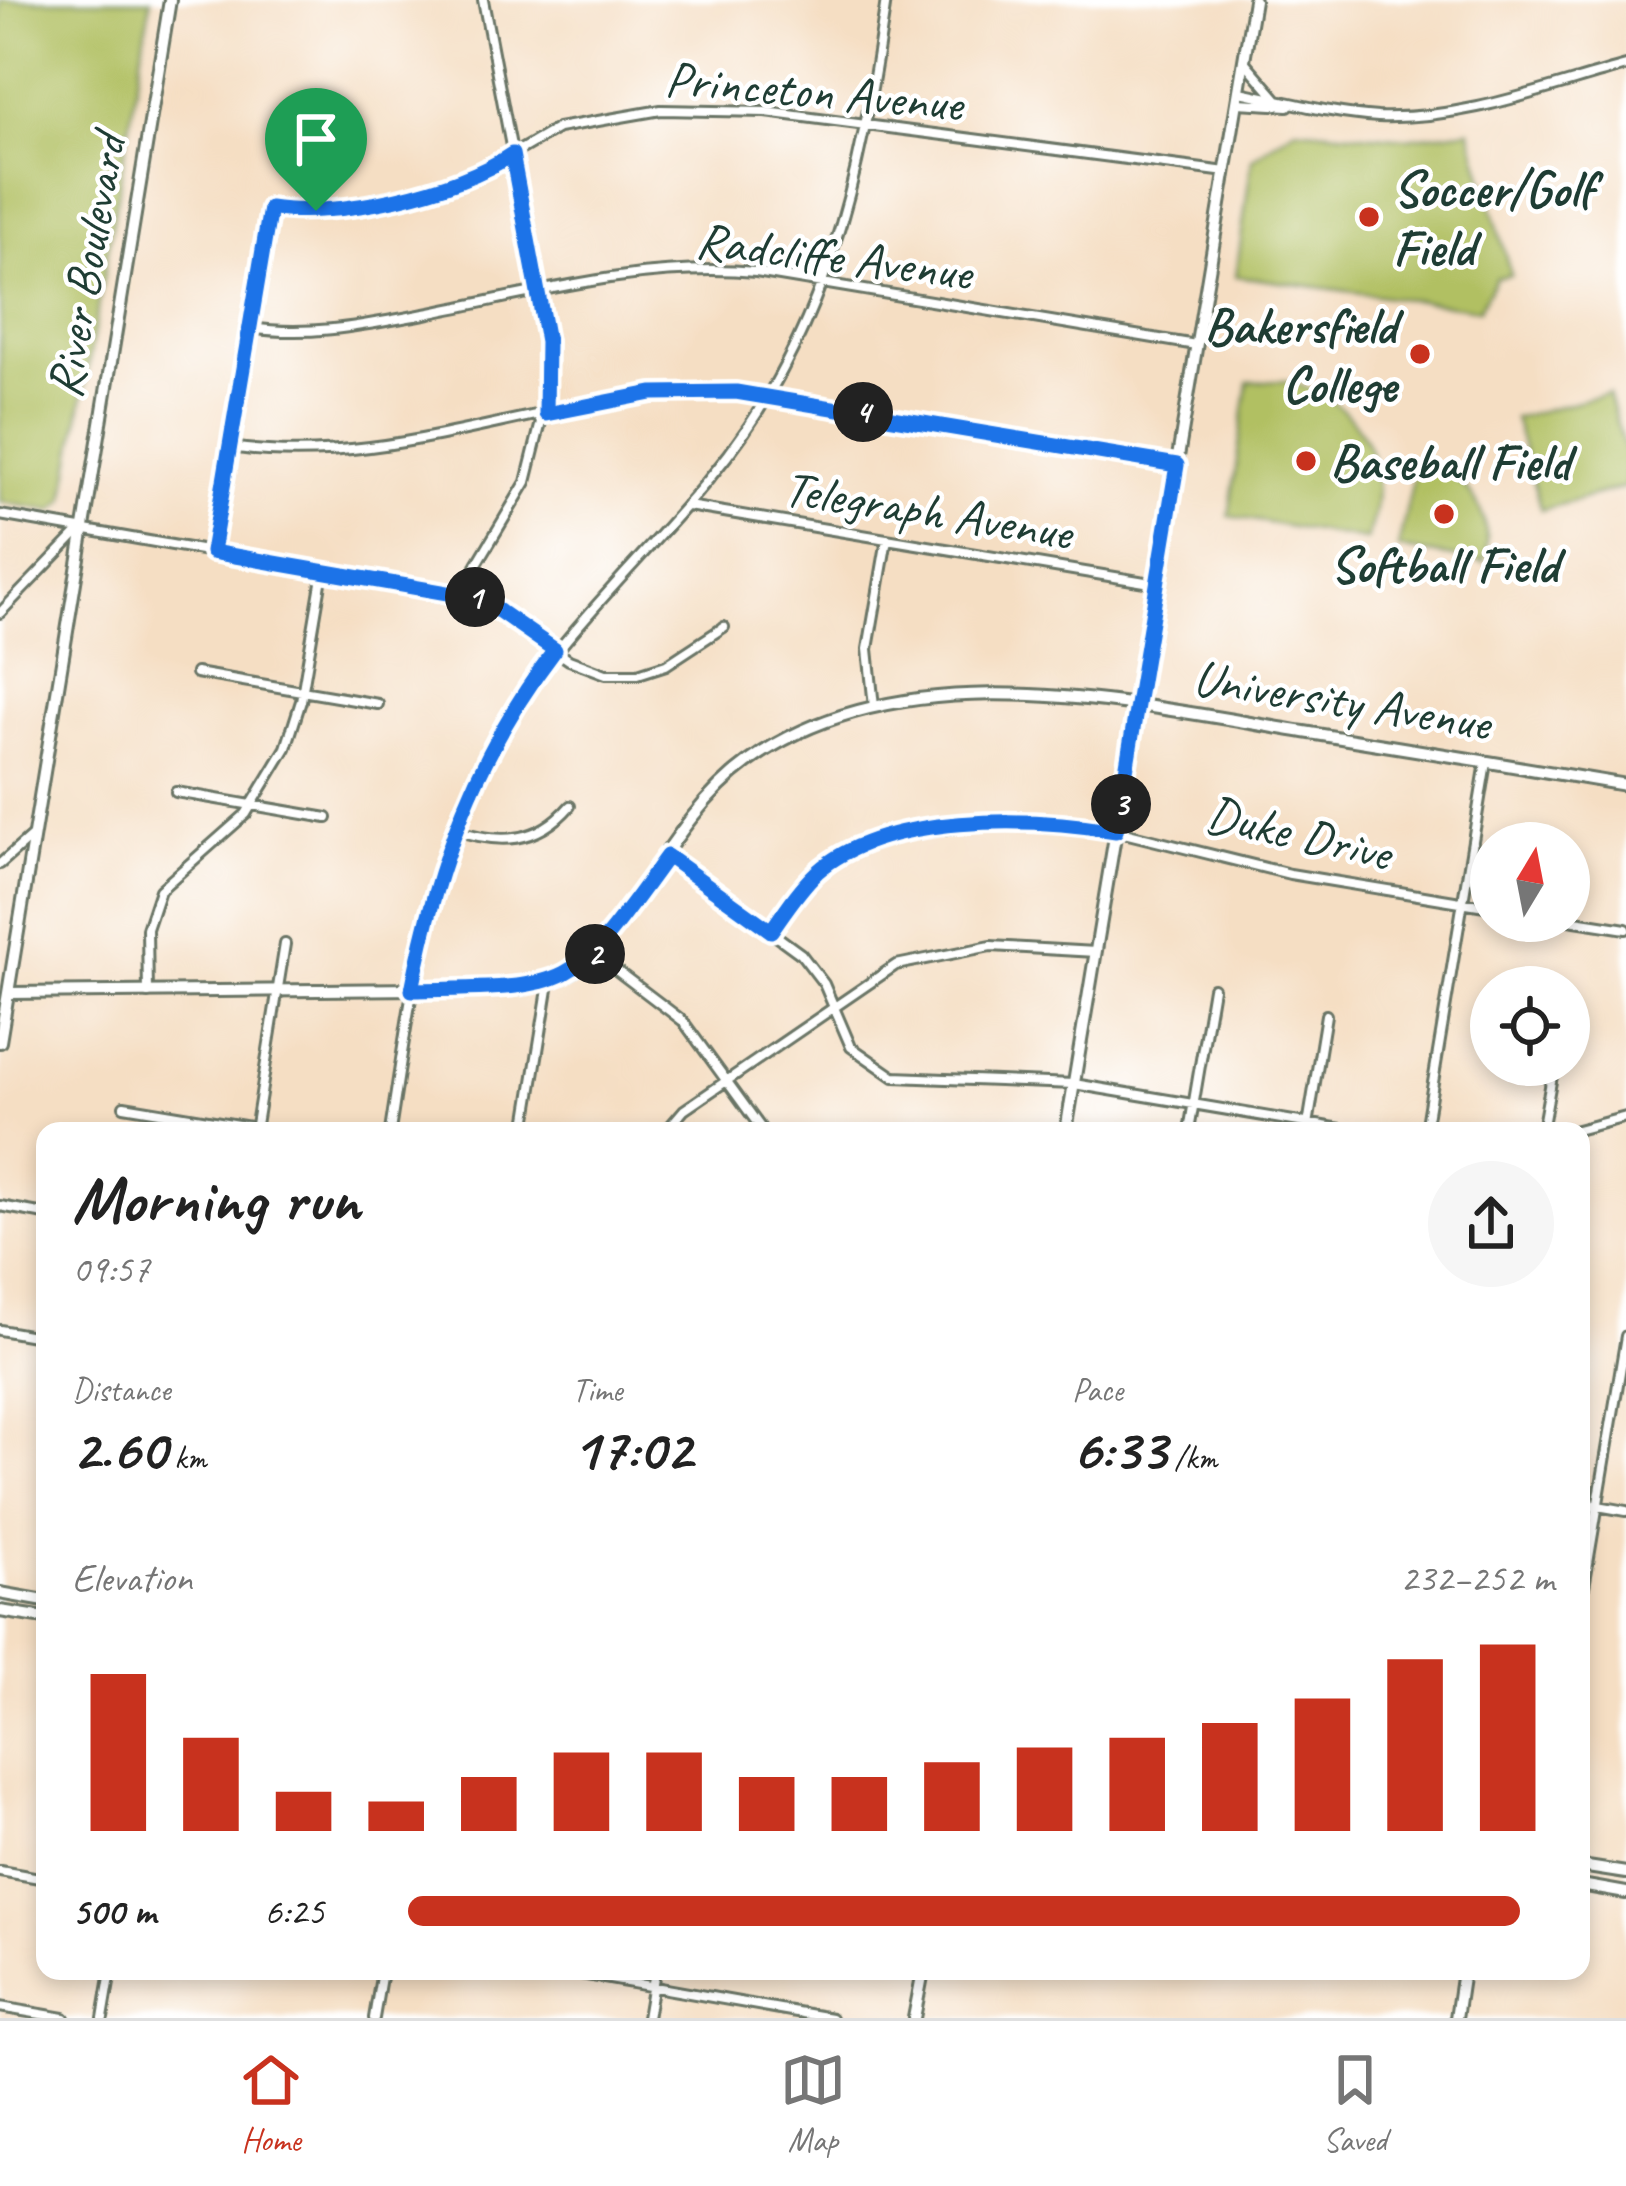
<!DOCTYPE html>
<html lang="en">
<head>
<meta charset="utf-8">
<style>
  :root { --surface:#fff; --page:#f6f6f6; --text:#222; --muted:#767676; --line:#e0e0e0; --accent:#c8321e }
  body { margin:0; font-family:Caveat,sans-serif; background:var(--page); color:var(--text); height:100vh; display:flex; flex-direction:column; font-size:45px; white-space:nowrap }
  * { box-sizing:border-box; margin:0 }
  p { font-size:39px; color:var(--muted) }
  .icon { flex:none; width:66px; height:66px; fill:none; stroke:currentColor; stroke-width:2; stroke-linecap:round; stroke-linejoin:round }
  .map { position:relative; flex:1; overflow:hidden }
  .side { position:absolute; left:36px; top:1122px; width:1554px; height:858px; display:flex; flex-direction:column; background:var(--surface); border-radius:24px; box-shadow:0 6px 18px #0003 }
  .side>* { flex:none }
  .needle { width:78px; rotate:10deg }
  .controls { position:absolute; left:1470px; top:822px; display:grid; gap:24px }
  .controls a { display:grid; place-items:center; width:120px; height:120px; border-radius:50%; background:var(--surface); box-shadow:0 6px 18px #0003; font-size:60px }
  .pin { position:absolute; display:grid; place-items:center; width:102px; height:102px; color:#fff; margin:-123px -51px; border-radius:50% 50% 50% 0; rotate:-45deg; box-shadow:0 0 12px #0007 }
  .pin .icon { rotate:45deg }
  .km { position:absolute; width:60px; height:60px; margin:-30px; border-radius:50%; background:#222; color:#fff; font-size:33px; line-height:60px; text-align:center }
  .round { display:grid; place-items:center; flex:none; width:126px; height:126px; border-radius:63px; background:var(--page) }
  .headline { display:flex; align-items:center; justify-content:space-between; height:204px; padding:0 36px }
  h1 { font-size:66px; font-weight:800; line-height:90px }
  .metrics { display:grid; grid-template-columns:repeat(3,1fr); gap:18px; height:204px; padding:12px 36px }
  .metrics div { display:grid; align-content:center }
  .metrics b { font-size:60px; font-weight:800 }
  .metrics small { font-size:33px; font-weight:400 }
  .metrics p { font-size:33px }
  .chart { height:336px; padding:24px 36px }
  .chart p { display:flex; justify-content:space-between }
  .chart svg { width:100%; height:216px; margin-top:12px; stroke:var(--accent); stroke-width:6 }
  ul { padding:0 36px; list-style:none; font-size:39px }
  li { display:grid; grid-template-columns:192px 144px 1fr; align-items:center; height:90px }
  li i { height:30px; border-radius:15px; background:var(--accent) }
  .dock { display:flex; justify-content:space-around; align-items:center; height:168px; border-top:3px solid var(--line); background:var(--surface); font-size:33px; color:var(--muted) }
  .dock a { display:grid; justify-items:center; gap:6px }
  .dock .on { color:var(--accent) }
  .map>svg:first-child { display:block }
  .green { fill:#b1c062; stroke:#687e4b; stroke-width:3 }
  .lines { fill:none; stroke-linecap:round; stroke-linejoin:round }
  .street-casing { stroke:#6a7566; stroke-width:14 }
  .secondary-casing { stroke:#6a7566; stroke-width:16 }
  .street { stroke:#fff; stroke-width:8 }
  .secondary { stroke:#fff; stroke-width:10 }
  .route-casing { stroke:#fff; stroke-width:24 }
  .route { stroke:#1a73e8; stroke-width:15 }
  .poi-dot { fill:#c8321e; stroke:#fff; stroke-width:4.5 }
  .labels { text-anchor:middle; stroke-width:9; stroke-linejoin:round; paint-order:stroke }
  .street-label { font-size:51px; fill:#1f3d34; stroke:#fff }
  .poi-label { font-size:51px; font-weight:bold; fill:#1f3d34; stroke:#fff; text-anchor:start }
</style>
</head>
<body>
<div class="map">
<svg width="1626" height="2018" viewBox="0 0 1626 2018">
  <rect width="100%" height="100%" fill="#fff"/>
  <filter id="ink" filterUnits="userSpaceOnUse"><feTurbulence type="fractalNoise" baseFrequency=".00833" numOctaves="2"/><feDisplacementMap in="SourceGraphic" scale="24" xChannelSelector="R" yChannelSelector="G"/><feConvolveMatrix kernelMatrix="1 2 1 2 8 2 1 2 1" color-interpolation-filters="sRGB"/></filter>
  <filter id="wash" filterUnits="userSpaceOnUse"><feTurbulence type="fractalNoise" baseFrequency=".004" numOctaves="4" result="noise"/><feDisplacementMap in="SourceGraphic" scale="48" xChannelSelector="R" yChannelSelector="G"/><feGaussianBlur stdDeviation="2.7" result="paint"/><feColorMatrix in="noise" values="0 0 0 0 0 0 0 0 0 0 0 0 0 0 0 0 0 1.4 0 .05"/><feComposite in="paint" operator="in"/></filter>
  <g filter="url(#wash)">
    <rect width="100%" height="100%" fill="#f5dec3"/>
    <path class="green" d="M0 0H151L65 500 53 511 0 502Z
      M1295 128 1406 138 1470 130 1511 275 1496 278 1479 309 1236 276 1252 158Z
      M1287 381C1361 398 1396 470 1366 540L1229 516 1248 382Z
      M1608 393 1626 455V487L1541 510 1514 418Z
      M1417 461C1466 472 1495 512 1484 562L1398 548Z"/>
  </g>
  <g filter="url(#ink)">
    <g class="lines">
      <defs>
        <path id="street" d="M1245 62 1277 99
          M1240 92C1286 101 1330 114 1378 117 1464 120 1545 88 1626 66
          M1238 103 1288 106
          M250 328C311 337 365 325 425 314 534 293 644 262 756 272L1196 345
          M230 447C392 472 547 394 708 390L1176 464
          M688 506 1157 584
          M0 515 481 599 569 660 606 674H638L666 665 724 627
          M212 552 270 208 317 211 445 186 477 175 558 128 661 110 766 112 1226 172
          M466 596 477 564 526 482 549 390 544 319 483 0
          M0 613 81 529
          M196 673 378 704
          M874 707 868 649 887 539
          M176 792 327 818
          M453 829C499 845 537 844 570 806
          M667 856 801 954 824 984 851 1047 894 1077 1074 1084 1353 1131
          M0 864 33 835
          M1569 920 1626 929
          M771 931 804 886 843 854 901 835 991 822 1116 831 1290 874 1491 907
          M595 954 683 1021 763 1131
          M148 993 147 929 160 890 246 814 286 748 301 701 323 571
          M124 1106 256 1128
          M255 1131 285 944
          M390 1131C410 1005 424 877 483 762 540 652 631 573 709 479 826 340 861 175 886 0
          M525 1131 549 983
          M666 1131 684 1110 896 965 991 946 1096 952
          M1189 1131 1213 988
          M1307 1131 1326 1015
          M1425 1131 1486 762
          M1542 1131 1554 1065
          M1573 1131 1626 1117
          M0 1206 45 1214
          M0 1330 45 1338
          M1581 1503 1626 1511
          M1581 1605 1626 1336
          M0 1871 45 1879
          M564 1971 831 2018
          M0 2007 64 2018
          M103 2018 111 1971
          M374 2018 382 1971
          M647 2018 655 1971"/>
        <path id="secondary" d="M8 993 523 988C552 982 574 976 595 954 646 893 682 810 747 763 902 650 1131 704 1304 732 1411 749 1519 767 1626 785
          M0 1042 170 0
          M1066 1131 1254 0
          M0 1593 45 1601
          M0 1611 45 1618
          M1581 1866 1626 1873
          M1581 1885 1626 1893
          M914 2018 923 1971
          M1456 2018 1463 1971"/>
      </defs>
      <use href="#street" class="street-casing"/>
      <use href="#secondary" class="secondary-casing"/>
      <use href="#street" class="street"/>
      <use href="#secondary" class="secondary"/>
    </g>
  </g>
  <g class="lines" filter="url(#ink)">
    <defs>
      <path id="route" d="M512 154 547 341 546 414 652 393 736 392 1177 465 1116 831C1032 817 884 812 817 872 799 889 785 911 771 931L667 856C569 991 579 987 412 990 436 864 477 752 555 650L482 599 212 552 270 208C337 219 457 192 512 154Z"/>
    </defs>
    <use href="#route" class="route-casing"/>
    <use href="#route" class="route"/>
  </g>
  <g class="poi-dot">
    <circle cx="1369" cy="217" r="12"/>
    <circle cx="1420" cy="354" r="12"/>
    <circle cx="1306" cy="461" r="12"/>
    <circle cx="1444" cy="514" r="12"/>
  </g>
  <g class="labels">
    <g class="street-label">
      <text transform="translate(814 90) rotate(5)" y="18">Princeton Avenue</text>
      <text transform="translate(834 255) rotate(7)" y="18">Radcliffe Avenue</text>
      <text transform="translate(85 266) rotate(-80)" y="18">River Boulevard</text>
      <text transform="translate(928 509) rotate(9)" y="18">Telegraph Avenue</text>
      <text transform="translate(1342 699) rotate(9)" y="18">University Avenue</text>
      <text transform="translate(1299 832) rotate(13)" y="18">Duke Drive</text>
    </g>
    <g class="poi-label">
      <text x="1393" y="206">Soccer/Golf<tspan x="1393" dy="59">Field</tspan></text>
      <text x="1396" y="343" text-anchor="end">Bakersfield<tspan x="1396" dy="59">College</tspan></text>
      <text x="1330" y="479">Baseball Field</text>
      <text x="1444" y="582" text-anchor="middle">Softball Field</text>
    </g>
  </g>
</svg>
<div class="controls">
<a><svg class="needle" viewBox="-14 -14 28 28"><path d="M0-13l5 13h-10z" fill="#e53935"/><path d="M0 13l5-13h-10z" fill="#767676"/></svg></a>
<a><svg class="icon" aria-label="locate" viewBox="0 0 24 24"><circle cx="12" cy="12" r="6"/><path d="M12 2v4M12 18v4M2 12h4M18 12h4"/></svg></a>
</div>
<div class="pin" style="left:316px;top:211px;background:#1e9e55"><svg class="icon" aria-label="arrive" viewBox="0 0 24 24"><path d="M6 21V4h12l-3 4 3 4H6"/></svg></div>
<b class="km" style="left:475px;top:597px">1</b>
<b class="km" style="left:595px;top:954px">2</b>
<b class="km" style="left:1121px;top:804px">3</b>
<b class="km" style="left:863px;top:412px">4</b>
<section class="side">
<div class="headline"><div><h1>Morning run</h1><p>09:57</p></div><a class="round"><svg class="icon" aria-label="share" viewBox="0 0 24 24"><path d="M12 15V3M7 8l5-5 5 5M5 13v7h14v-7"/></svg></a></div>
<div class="metrics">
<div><p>Distance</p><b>2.60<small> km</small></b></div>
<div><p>Time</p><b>17:02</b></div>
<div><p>Pace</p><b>6:33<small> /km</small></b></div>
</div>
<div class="chart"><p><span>Elevation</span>232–252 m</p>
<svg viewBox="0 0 160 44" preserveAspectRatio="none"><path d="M5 44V12M15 44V25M25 44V36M35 44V38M45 44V33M55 44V28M65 44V28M75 44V33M85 44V33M95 44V30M105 44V27M115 44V25M125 44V22M135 44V17M145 44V9M155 44V6"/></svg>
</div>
<ul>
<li><b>500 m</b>6:25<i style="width:97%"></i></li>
</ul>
</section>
</div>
<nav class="dock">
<a class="on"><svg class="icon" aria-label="home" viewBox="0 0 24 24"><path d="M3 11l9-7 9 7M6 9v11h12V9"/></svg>Home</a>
<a><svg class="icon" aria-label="map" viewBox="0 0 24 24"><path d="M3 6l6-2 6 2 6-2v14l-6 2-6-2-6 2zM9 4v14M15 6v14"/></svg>Map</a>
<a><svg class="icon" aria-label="saved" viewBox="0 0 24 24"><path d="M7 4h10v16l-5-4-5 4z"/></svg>Saved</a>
</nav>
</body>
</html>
